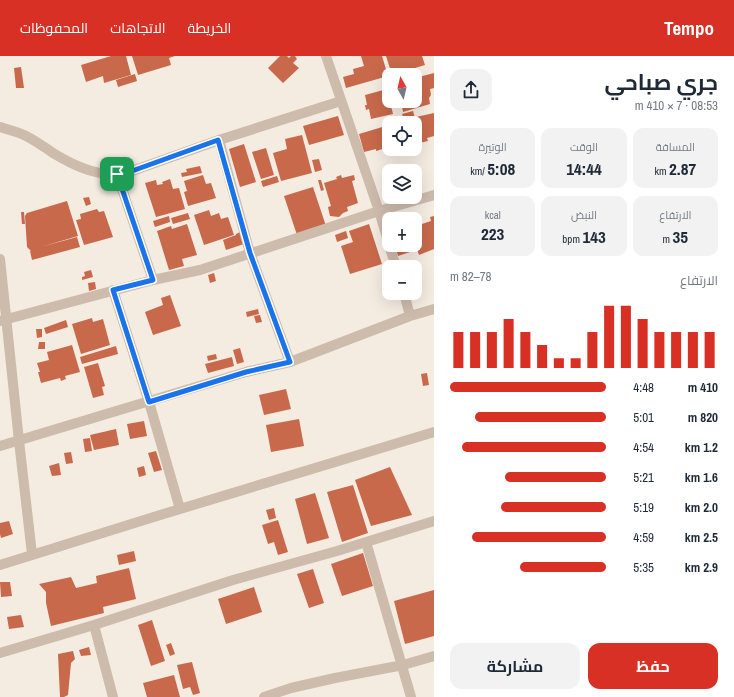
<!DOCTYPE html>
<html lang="ar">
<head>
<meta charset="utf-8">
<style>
  :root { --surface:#fff; --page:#f2f2f3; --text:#1f2937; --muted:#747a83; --accent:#d93025 }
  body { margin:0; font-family:"Archivo Narrow",Cairo,sans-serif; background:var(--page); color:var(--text); direction:rtl; height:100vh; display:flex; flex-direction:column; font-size:15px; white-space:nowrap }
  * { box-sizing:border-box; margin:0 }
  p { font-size:13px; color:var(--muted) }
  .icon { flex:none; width:22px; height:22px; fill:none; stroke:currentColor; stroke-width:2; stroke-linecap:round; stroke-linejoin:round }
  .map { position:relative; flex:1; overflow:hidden; direction:ltr }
  .side { display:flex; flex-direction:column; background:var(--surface); width:300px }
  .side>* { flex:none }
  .needle { width:26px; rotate:352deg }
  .buttons { position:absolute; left:382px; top:12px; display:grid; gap:8px }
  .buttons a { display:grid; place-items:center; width:40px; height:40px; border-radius:8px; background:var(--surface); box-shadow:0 4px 16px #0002; font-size:20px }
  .pin { position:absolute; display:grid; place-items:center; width:34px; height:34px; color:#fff; margin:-17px; border-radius:8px; box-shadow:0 2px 6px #0006 }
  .round { display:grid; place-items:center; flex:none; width:42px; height:42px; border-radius:12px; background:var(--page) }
  .summary { display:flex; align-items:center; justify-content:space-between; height:68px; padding:0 16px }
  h1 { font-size:22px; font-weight:700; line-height:30px }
  .figures { display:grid; grid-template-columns:repeat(3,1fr); gap:6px; height:68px; padding:4px 16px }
  .figures div { display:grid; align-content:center; border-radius:10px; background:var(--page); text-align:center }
  .figures b { font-size:17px; font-weight:700 }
  .figures small { font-size:11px; font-weight:400 }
  .figures p { font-size:11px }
  .chart { height:112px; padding:8px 16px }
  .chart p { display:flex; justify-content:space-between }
  .chart svg { width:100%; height:72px; margin-top:4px; stroke:var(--accent); stroke-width:6 }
  .primary-button { display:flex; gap:8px; margin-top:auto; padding:8px 16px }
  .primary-button a { flex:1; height:46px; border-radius:12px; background:var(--accent); color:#fff; font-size:16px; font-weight:700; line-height:46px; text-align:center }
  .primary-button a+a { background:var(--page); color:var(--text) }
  ul { padding:0 16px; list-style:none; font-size:13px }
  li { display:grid; grid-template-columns:64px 48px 1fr; align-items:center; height:30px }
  li i { height:10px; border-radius:5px; background:var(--accent) }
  header { display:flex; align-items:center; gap:24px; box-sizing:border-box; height:56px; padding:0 20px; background:var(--accent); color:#fff }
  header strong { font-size:19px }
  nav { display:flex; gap:22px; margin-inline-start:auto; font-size:14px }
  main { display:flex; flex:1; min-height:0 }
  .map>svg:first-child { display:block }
  .building { fill:#c8694b }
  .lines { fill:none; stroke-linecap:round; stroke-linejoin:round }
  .minor { stroke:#cdbbac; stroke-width:10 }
  .route-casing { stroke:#fff; stroke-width:8 }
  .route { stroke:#1a73e8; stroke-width:5 }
</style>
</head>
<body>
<header>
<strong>Tempo</strong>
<nav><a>الخريطة</a><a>الاتجاهات</a><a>المحفوظات</a></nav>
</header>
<main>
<section class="side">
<div class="summary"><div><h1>جري صباحي</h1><p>08:53 · 7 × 410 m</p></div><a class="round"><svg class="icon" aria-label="share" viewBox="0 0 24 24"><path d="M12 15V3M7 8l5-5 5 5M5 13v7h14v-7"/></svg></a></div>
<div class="figures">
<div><p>المسافة</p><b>2.87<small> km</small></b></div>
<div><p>الوقت</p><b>14:44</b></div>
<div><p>الوتيرة</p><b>5:08<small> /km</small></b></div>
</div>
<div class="figures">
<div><p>الارتفاع</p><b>35<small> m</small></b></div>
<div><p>النبض</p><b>143<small> bpm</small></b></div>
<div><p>kcal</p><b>223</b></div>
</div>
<div class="chart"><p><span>الارتفاع</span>78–82 m</p>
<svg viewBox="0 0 160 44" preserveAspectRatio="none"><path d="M5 44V22M15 44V22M25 44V22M35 44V14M45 44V22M55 44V30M65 44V38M75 44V38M85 44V22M95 44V6M105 44V6M115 44V14M125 44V22M135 44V22M145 44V22M155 44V22"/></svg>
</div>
<ul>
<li><b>410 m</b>4:48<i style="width:100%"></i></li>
<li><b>820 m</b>5:01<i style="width:84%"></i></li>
<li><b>1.2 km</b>4:54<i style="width:92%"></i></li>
<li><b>1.6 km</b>5:21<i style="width:65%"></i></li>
<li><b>2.0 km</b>5:19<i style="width:67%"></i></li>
<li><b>2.5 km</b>4:59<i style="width:86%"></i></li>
<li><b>2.9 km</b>5:35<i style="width:55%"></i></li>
</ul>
<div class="primary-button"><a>حفظ</a><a>مشاركة</a></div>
</section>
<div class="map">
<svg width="434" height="641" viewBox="0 0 434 641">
  <rect width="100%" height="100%" fill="#f4ebe1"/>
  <path class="building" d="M111 0H126L131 19 104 27 103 20 86 26 81 9Z
    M132 0H175L169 2 171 9 138 19Z
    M280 0H287L289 2 291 0H295L297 3 293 7 299 12 283 27 268 12Z
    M361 0H382L388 20 346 32 343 21 354 18 353 13 364 10Z
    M386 0H422L425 9 392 19Z
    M21 11 24 32H16L14 12Z
    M434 17V32L430 33 431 39 429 42 430 48 403 56 401 45H415V22Z
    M135 18 137 25 118 31 116 24Z
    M387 33 393 58 371 63 369 53 366 54 365 49H367L365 39Z
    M413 55 415 62 405 65 402 58Z
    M434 57V80L427 82 428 85 415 88V67H407L406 65 416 63V61Z
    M338 60 344 79 309 89 303 70Z
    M389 69V91L376 95V93L364 96 359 78Z
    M302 79 312 117 281 125 273 97 287 93 285 83Z
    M244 88 256 126 240 131 229 93Z
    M266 92 274 119 261 123 252 96Z
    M319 103 322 114 315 116 312 104Z
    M200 110 202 117 182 121 181 117 187 116 186 113Z
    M203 119 206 128 211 127 216 142 188 150 184 136 187 135 184 125Z
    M341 119 342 122 354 119 355 124 352 125 358 147 347 151 348 155 343 157 339 161 330 160 328 151 331 150 324 127 337 123 336 121Z
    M277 120 279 126 263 131 261 125Z
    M170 123 173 133 179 132 185 153 156 161 145 127 156 124 157 129 163 128 162 126Z
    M318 124H321L324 134 321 135Z
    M313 131 326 170 297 179 284 140Z
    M89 141 91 148 86 150 83 142Z
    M67 145 78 180 41 191 77 181 80 191 32 204 30 195H31L27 191 25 160 27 157Z
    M97 153 99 156 104 155 113 181 84 189 76 164 81 163 80 158Z
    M209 154 211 160 219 157 221 163 228 161 234 179 204 189 194 159Z
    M21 156H24L25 168H22Z
    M188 157 190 163 173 168 171 162Z
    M416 157 419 169 431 165 430 161 434 160V193L419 199 415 188V163H407L406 161Z
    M169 160 170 166 155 171 153 165Z
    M187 168 197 199 182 203 184 210 169 214 157 175 171 170 172 173Z
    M369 168 382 208 350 218 341 190 353 186 349 175Z
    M346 175 348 182 337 186 335 179Z
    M240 176 244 188 226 194 223 184 236 179V178Z
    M395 189H411L413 195 398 200Z
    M91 214 93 221 82 224V221L85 220 84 216Z
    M214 217 216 225 210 227 208 219Z
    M95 226 96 233 89 235 88 227Z
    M170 239 181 270 153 279 145 256 163 249 161 242Z
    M258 253 259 258 247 261 246 256Z
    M260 259 262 266 256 267 254 260Z
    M92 262 93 266 103 263 110 289 81 298 72 268Z
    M66 264 68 271 46 278 44 272Z
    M36 273H42V281L37 282Z
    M39 286H45V293H38Z
    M72 289 80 316 65 320 66 323 61 325 60 322 41 327 38 316H40L37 307 49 304 47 296Z
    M116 290 118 298 82 308 80 301Z
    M240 292 244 306 237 308 233 294Z
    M216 298 217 303 208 305 207 300Z
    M232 301 234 310 208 317 205 308Z
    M98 307 105 330 102 331 104 339 93 342 84 311Z
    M427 317 429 329 423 330 421 318Z
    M286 333 291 353 264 359 259 339Z
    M299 363 304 390 271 396 266 369Z
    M144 365 147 380 130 383 127 368Z
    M116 373 119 389 94 394 90 379Z
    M90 382 92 395 85 396 83 383Z
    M156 395 162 414 154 416 148 397Z
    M71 396 73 407 66 408 64 397Z
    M59 407 61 419 52 420 49 410Z
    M144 410 146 419 139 421 137 412Z
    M390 411 412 459 371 470 355 424Z
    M353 429 368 477 342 486 327 436Z
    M315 437 329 482 307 488 295 443Z
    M274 452 276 462 269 464 266 454Z
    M278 464 288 496 278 499 274 486 268 488 262 469Z
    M9 465 13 478 1 482 0 478V467Z
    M134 495 136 505 119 509 117 499Z
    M363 497 373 530 342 540 331 508Z
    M129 512 136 543 103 551 104 557 51 570 46 547V536L39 528 71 521 76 532 97 527 96 520Z
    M313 513 324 547 309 552 297 518Z
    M0 526H10L12 540 1 541Z
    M254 531 262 556 226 568 218 543Z
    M434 534V580L405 588 394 545Z
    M21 559 24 571 9 573 7 561Z
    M152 564 165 605 151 610 138 569Z
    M171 587 175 598 170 600 166 589Z
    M89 591 91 599 81 600 79 594Z
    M73 595 75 603 71 607 68 639 64 641H60L58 598Z
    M192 606 200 637 193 639 190 631 183 633 177 609Z
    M174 619 180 641H147L143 627Z"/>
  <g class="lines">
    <path class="minor" d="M326 0 379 155 389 188
      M0 71C9 74 18 76 26 80 36 85 44 91 53 97 71 108 95 120 117 118 121 118 127 116 132 115L219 84 341 45
      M219 84 250 197 290 306
      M117 118 153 224
      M389 189 396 211
      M0 203 19 385 32 498
      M113 234 149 346 180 453
      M404 237 410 260
      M0 265 153 224 200 214 379 155 434 139
      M0 390 246 316 290 306 410 260 434 253
      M366 486 411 641
      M0 509 157 460 434 376
      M94 569 113 641
      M0 597 94 569 233 524 337 495 434 465
      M264 641 291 632 335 622 403 609 434 600"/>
  </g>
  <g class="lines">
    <defs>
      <path id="route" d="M218 84 250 197 290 306 246 316 149 346 113 234 153 224 117 118 132 115Z"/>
    </defs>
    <use href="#route" class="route-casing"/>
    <use href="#route" class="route"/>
  </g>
</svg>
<div class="buttons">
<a><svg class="needle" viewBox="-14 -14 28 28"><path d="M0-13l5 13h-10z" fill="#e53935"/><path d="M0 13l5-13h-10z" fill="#747a83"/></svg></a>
<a><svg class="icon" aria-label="locate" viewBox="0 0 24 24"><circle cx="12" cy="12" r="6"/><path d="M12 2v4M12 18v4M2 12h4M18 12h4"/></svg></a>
<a><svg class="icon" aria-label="layers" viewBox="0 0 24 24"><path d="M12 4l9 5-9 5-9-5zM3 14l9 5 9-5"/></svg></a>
<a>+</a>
<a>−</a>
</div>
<div class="pin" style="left:117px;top:118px;background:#1e9e55"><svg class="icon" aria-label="arrive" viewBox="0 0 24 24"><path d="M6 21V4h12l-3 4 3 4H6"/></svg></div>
</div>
</main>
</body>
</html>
